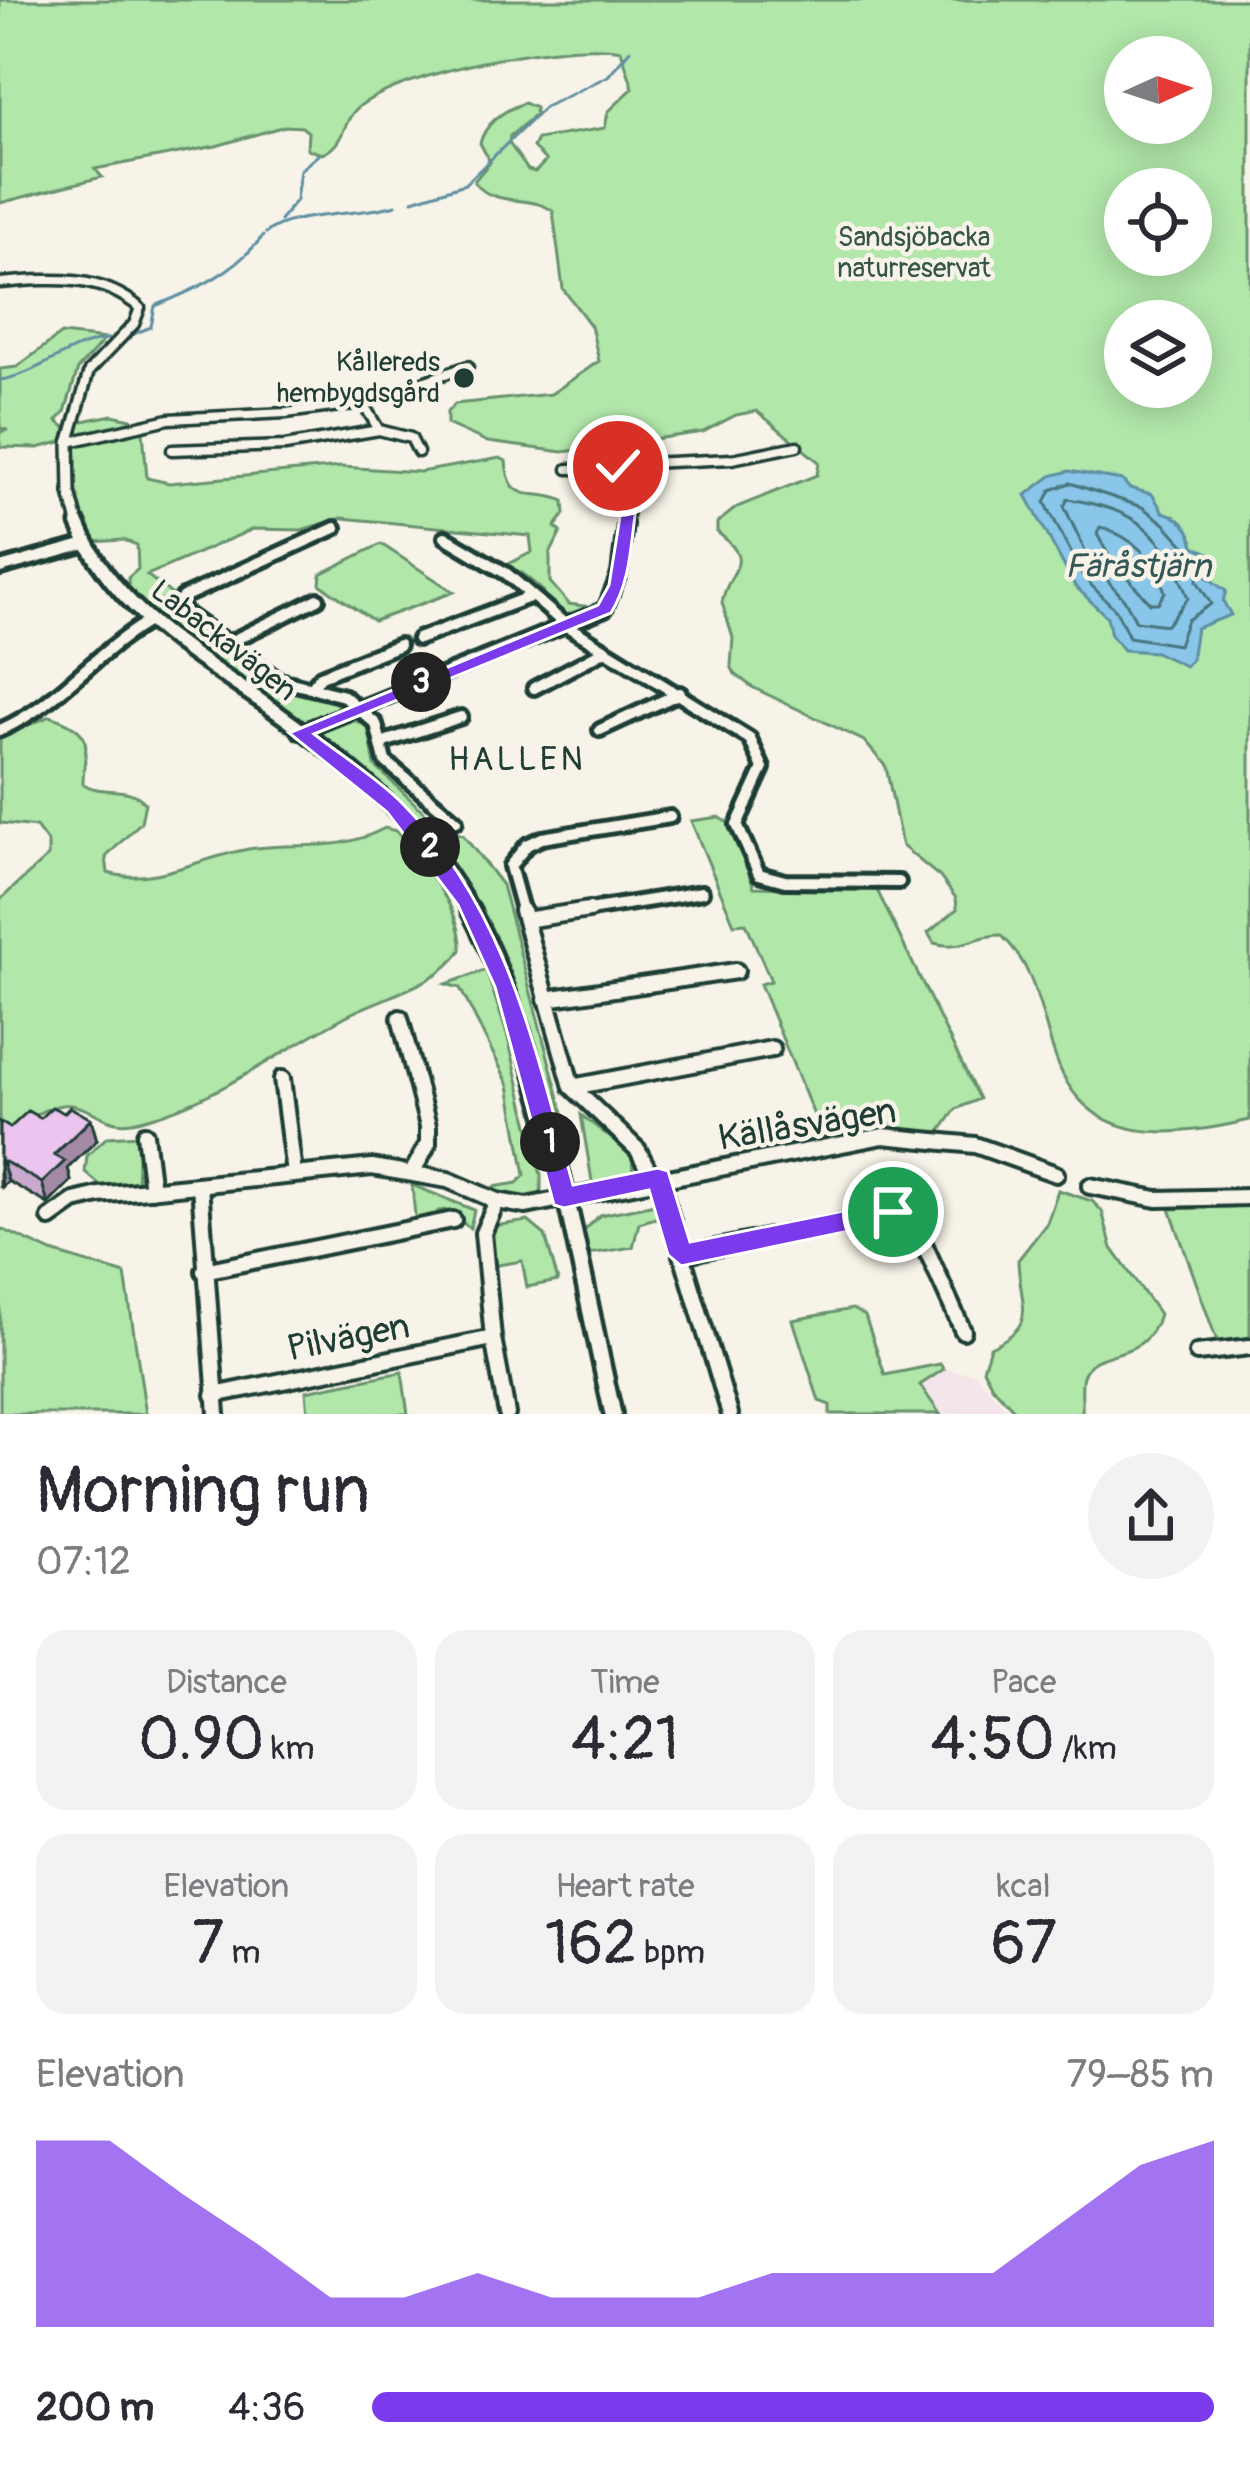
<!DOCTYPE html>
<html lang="en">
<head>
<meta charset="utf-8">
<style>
  :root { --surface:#fff; --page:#f2f2f3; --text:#2b2b33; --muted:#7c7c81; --accent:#7c3aed }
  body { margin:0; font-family:Pangolin,sans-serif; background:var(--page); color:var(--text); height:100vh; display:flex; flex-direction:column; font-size:45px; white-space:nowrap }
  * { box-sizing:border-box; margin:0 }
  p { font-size:39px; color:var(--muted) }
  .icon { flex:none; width:66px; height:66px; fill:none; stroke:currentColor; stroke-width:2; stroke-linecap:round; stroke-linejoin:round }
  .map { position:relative; height:1414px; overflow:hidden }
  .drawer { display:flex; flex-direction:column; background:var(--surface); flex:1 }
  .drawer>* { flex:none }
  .needle { width:78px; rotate:87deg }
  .fabs { position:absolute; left:1104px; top:36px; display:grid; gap:24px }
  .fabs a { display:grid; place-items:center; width:108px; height:108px; border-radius:50%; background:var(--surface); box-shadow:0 6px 30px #0003; font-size:60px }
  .pin { position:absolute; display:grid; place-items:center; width:102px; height:102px; color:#fff; margin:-51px; border:6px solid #fff; border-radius:50%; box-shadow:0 3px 12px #0007 }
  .km { position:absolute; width:60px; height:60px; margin:-30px; border-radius:50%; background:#222; color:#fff; font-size:33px; line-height:60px; text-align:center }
  .round { display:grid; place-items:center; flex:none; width:126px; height:126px; border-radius:63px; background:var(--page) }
  .overview { display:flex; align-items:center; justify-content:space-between; height:204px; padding:0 36px }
  h1 { font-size:66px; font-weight:600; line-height:90px }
  .stats { display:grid; grid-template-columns:repeat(3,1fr); gap:18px; height:204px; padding:12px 36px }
  .stats div { display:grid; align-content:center; border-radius:30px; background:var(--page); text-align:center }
  .stats b { font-size:60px; font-weight:600 }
  .stats small { font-size:33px; font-weight:400 }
  .stats p { font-size:33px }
  .chart { height:336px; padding:24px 36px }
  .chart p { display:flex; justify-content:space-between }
  .chart svg { width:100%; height:216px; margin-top:12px; fill:var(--accent); opacity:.7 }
  ul { padding:0 36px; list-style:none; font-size:39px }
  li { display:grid; grid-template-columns:192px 144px 1fr; align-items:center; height:90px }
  li i { height:30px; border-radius:15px; background:var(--accent) }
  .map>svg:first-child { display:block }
  .built { fill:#f3e5ea }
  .green { fill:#b1e7a9; stroke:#68926e; stroke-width:3; fill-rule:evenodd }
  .water { fill:#89c6e9; stroke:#5f8fa1; stroke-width:3 }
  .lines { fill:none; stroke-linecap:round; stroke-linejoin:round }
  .shore { stroke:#49747c; stroke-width:3 }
  .stream { stroke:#5f8fa1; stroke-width:3 }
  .minor-far2-casing { stroke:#1f3d34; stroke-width:15 }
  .minor-far1-casing { stroke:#1f3d34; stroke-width:20 }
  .minor-casing { stroke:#1f3d34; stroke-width:22 }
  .tertiary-far2-casing { stroke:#1f3d34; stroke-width:16 }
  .tertiary-far1-casing { stroke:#1f3d34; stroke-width:21 }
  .tertiary-casing { stroke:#1f3d34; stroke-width:24 }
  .minor-far2 { stroke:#f7f3e8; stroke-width:8 }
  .minor-far1 { stroke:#f7f3e8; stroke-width:10 }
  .minor { stroke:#f7f3e8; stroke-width:14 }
  .tertiary-far2 { stroke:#f7f3e8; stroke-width:9 }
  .tertiary-far1 { stroke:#f7f3e8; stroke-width:12 }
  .tertiary { stroke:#f7f3e8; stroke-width:15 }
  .wall { fill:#caa9ce; stroke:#1f3d34; stroke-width:3 }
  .shaded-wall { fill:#a48aa7; stroke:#1f3d34; stroke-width:3 }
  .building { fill:#ebc5ef; stroke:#1f3d34; stroke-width:3 }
  .route { fill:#7c3aed; stroke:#fff; stroke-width:3 }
  .poi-dot { fill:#1f3d34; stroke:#f7f3e8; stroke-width:4.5 }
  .labels { text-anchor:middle; stroke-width:9; stroke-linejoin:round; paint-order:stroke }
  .far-park-label { font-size:27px; fill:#355646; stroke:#f7f3e8 }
  .far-poi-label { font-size:27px; fill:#1f3d34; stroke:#f7f3e8; text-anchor:end }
  .street-label { font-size:30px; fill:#1f3d34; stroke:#f7f3e8 }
  .water-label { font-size:33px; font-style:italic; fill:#345858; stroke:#f7f3e8 }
  .neighbourhood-label { font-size:33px; letter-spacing:3px; fill:#1f3d34; stroke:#f7f3e8 }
  .near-street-label { font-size:36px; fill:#1f3d34; stroke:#f7f3e8 }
</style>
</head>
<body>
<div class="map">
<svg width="1250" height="1414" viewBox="0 0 1250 1414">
  <rect width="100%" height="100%" fill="#f7f3e8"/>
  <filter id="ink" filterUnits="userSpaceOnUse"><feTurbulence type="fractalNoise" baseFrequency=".00833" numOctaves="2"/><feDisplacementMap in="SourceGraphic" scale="24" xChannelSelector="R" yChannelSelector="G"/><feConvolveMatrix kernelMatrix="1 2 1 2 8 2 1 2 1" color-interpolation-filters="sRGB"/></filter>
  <g filter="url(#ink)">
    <path class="built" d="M944 1369 975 1374 1011 1414H878Z"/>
    <path class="green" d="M0 0H1250V1120C1177 1137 1089 1149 1057 1061 1040 1017 1038 969 1001 935 975 935 961 951 934 943L928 933 957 909 956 898 940 877 902 846 886 767 864 741 752 687 735 674 731 666 733 638 722 603C727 568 759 564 717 532V523L737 507 817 475 819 462 757 411 736 415 703 432 563 452 488 442 447 424V412L455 404 551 394 599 361 591 326 563 289 553 211C530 194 491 208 474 181L490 162 480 143C486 122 504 110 524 103L535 108V115L510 136 509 143 528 170 535 172 546 161 533 147 537 139 605 128 608 112 633 88 621 50C563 39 408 72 361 105 341 119 347 144 322 154L307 149 308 132 302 127 285 126 216 146 95 169 102 177 0 203ZM1125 57H1191V123H1125ZM1125 189H1191V255H1125ZM1125 321H1191V387H1125Z
      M61 334 105 339 78 369 65 412 57 421 65 427 66 436 61 442 38 448 0 447V432L8 430 0 428V369L17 367Z
      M112 415 131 419 143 431 147 478 169 483 341 467 420 472 500 458 506 461C510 508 534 487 564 501L565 514 555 527 561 532 550 554V582L569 604 598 608 566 622 534 596 543 591 522 573 512 576 499 569 532 552 530 536 342 518 301 530 253 529 147 575 174 596 151 605 256 677 270 686 337 702 336 712 300 725 158 625 129 594 128 578 138 569 137 545 124 540 92 542C78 504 67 462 78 422Z
      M381 544 454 592 374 621 320 584 321 574Z
      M50 716C100 733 83 747 83 784 103 796 130 784 145 803L141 822 106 857 108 873C155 887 209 853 256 848 306 842 337 853 385 828L396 831C421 863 463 908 461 950 440 984 385 996 350 1014 282 1049 220 1099 145 1119 108 1130 106 1114 76 1106 51 1099 20 1125 0 1137V900L48 856V843L36 827 0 823V737Z
      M349 718 368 726 375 766 441 828 463 835 502 885 566 1124 562 1131H555C533 1058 516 978 480 911 441 838 378 787 316 734Z
      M719 817 730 824 754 887 877 890 979 1099 956 1109 940 1132 866 1129 823 1137 760 984 771 981 746 923 734 924 691 821Z
      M486 970 507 1034 541 1175V1193L528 1203 490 1195 493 1187 517 1183 525 1175 509 1085 460 988 446 984Z
      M581 1115 632 1154 633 1176 593 1187Z
      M139 1135 137 1187 109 1193 85 1172 87 1156 107 1137Z
      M412 1185 474 1210 470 1228 445 1210 438 1211 434 1223 416 1226Z
      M1058 1190 1092 1201 1102 1211 1112 1248 1159 1314C1146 1366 1094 1344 1083 1376 1080 1386 1083 1403 1082 1414H1018L992 1386 983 1369 990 1347C1041 1324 1019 1305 1018 1260L1047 1223Z
      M655 1204 659 1217 639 1223 633 1247 589 1254 583 1232 600 1215Z
      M1250 1206V1342L1218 1344 1170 1209Z
      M528 1221 545 1235 558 1281 527 1287 522 1261 492 1266 493 1226Z
      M0 1228 52 1252 125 1274 146 1414H0Z
      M852 1309 865 1316 885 1375 940 1364 944 1369 920 1385 940 1414H830V1405L819 1401 793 1320Z
      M402 1372 408 1414H308L306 1391Z"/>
    <path class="water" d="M1069 471 1122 480 1129 488 1152 494 1163 512C1181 517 1191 528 1194 546L1209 553 1214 572 1207 577 1226 591 1223 601 1231 615 1196 628 1191 660 1185 666 1155 652 1123 650 1111 635 1107 617 1075 586 1026 495 1051 476Z"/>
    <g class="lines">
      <path class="shore" d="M1070 483 1142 507 1165 524 1199 562 1197 581 1211 604 1187 620 1178 645 1129 637 1116 610 1084 578 1045 502 1051 490Z
        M1068 499C1139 510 1164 533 1188 598L1167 625 1136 621 1124 599 1090 561 1064 506Z
        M1100 527C1133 537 1156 559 1165 592L1158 603H1150L1110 558 1097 534Z"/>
      <path class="stream" d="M413 200 465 184 545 107 608 76 630 50
        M280 221 296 200 300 170 318 155
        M266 233C290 212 359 216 396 205
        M121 339 151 327 155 306C197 289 235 272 263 236
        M0 380C39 374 68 344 108 339"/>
      <defs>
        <path id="minor-far2" d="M0 283C49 279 100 273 140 308L134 324 89 371 69 442 169 419 286 413 363 403 468 366
          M363 403 379 430 411 438 418 452
          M172 450 285 446 379 430
          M568 469H637
          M625 527 632 486 648 463 732 459 797 446"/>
        <path id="minor-far1" d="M335 528 183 597 177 607 279 680 344 696 376 724 385 761 456 821
          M445 537 507 574 567 626 750 739 763 768 737 825 759 874 785 881 899 882
          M0 568 86 544
          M418 639 532 596
          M226 644 318 599
          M312 687 321 676 399 645
          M534 688 606 650
          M0 730C58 705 95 652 149 621
          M600 730 680 693
          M300 732 605 609 619 574 625 524
          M381 743 461 717
          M523 913 510 866 527 845 542 838 670 817
          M570 913 702 892"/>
        <path id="minor" d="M522 910 572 1087 638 1150 653 1179
          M525 920 589 910
          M546 999 736 971
          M400 1018 428 1126V1144L413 1171
          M282 1079 294 1173
          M572 1087 772 1049
          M145 1134 152 1190
          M659 1178 730 1414
          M200 1185 217 1414
          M1090 1186 1157 1199 1250 1197
          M497 1201 483 1233 493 1338 507 1414
          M50 1218 74 1201 99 1195 372 1167 448 1180 497 1201 526 1206 883 1136 975 1145 1056 1174
          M681 1255 900 1211 916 1226 963 1331
          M204 1271 453 1220
          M1197 1353 1250 1347
          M214 1395 493 1338"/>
        <path id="tertiary-far2" d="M69 442 70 493 79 527"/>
        <path id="tertiary-far1" d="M78 524C115 615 206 661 282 716 358 770 427 830 472 913"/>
        <path id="tertiary" d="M470 910C545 1049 577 1258 613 1414"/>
      </defs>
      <use href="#minor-far2" class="minor-far2-casing"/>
      <use href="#minor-far1" class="minor-far1-casing"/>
      <use href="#minor" class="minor-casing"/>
      <use href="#tertiary-far2" class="tertiary-far2-casing"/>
      <use href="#tertiary-far1" class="tertiary-far1-casing"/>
      <use href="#tertiary" class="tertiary-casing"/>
      <use href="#minor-far2" class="minor-far2"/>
      <use href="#minor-far1" class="minor-far1"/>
      <use href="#minor" class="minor"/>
      <use href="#tertiary-far2" class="tertiary-far2"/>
      <use href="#tertiary-far1" class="tertiary-far1"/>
      <use href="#tertiary" class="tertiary"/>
    </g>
    <path class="wall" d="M40 1118 97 1140 68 1168 71 1181 48 1204 8 1181 2 1187 0 1186V1122L10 1128Z"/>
    <path class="shaded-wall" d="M91 1119 97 1140 68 1168 71 1181 48 1204 42 1183 54 1155Z
      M2 1160 8 1181 2 1187 0 1162Z"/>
    <path class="building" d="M52 1107 64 1113 70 1107 91 1119 54 1155 65 1161 42 1183 2 1160 0 1162V1122L10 1128 28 1111 40 1118Z"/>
  </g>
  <path class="route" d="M618 462 645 470C628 517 638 569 611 613L314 734C342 756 376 777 401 802 506 907 535 1048 573 1185L658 1168 668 1171 690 1242 893 1201 906 1212 902 1220 681 1266 668 1255 649 1190 564 1208 554 1205 495 987 458 905 387 812 289 733 598 605 609 585 627 473 612 470V463Z"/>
  <circle class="poi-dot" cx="464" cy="378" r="12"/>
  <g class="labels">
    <g class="far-park-label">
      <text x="914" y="246">Sandsjöbacka<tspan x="914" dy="31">naturreservat</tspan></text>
    </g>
    <g class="far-poi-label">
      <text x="440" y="371">Kållereds<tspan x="440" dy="31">hembygdsgård</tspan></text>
    </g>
    <g class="street-label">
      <text transform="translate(224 640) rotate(38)" y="10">Labackavägen</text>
    </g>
    <g class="water-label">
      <text x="1138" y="577">Färåstjärn</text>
    </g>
    <g class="neighbourhood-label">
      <text x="517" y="770">HALLEN</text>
    </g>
    <g class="near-street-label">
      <text transform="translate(807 1123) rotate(-9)" y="13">Källåsvägen</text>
      <text transform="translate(348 1336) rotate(-11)" y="13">Pilvägen</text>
    </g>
  </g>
</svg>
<div class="fabs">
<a><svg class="needle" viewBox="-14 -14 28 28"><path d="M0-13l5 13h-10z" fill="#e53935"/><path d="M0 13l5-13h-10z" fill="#7c7c81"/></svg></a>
<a><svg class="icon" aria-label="locate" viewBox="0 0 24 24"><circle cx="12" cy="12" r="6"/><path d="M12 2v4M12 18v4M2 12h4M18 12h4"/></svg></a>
<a><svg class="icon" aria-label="layers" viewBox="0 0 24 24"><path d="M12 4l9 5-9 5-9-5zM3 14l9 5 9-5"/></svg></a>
</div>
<div class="pin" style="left:893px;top:1212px;background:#1e9e55"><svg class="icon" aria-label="arrive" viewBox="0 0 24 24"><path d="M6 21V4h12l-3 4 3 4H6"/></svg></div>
<div class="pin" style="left:618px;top:466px;background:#d93025"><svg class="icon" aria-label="check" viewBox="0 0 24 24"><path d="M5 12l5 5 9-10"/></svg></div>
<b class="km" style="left:550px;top:1142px">1</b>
<b class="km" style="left:430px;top:847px">2</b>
<b class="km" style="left:421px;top:682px">3</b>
</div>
<section class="drawer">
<div class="overview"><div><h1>Morning run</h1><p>07:12</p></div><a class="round"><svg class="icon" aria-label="share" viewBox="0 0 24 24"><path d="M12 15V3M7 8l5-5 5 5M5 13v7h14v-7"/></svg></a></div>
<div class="stats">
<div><p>Distance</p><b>0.90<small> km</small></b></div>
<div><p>Time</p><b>4:21</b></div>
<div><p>Pace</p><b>4:50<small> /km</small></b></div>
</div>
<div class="stats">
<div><p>Elevation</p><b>7<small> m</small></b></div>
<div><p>Heart rate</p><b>162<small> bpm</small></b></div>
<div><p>kcal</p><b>67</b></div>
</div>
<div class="chart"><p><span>Elevation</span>79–85 m</p>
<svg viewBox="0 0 160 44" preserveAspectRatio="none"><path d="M0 44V6L10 6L20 17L30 27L40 38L50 38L60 33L70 38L80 38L90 38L100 33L110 33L120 33L130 33L140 22L150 11L160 6V44z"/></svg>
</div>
<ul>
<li><b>200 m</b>4:36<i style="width:100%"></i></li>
</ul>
</section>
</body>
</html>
